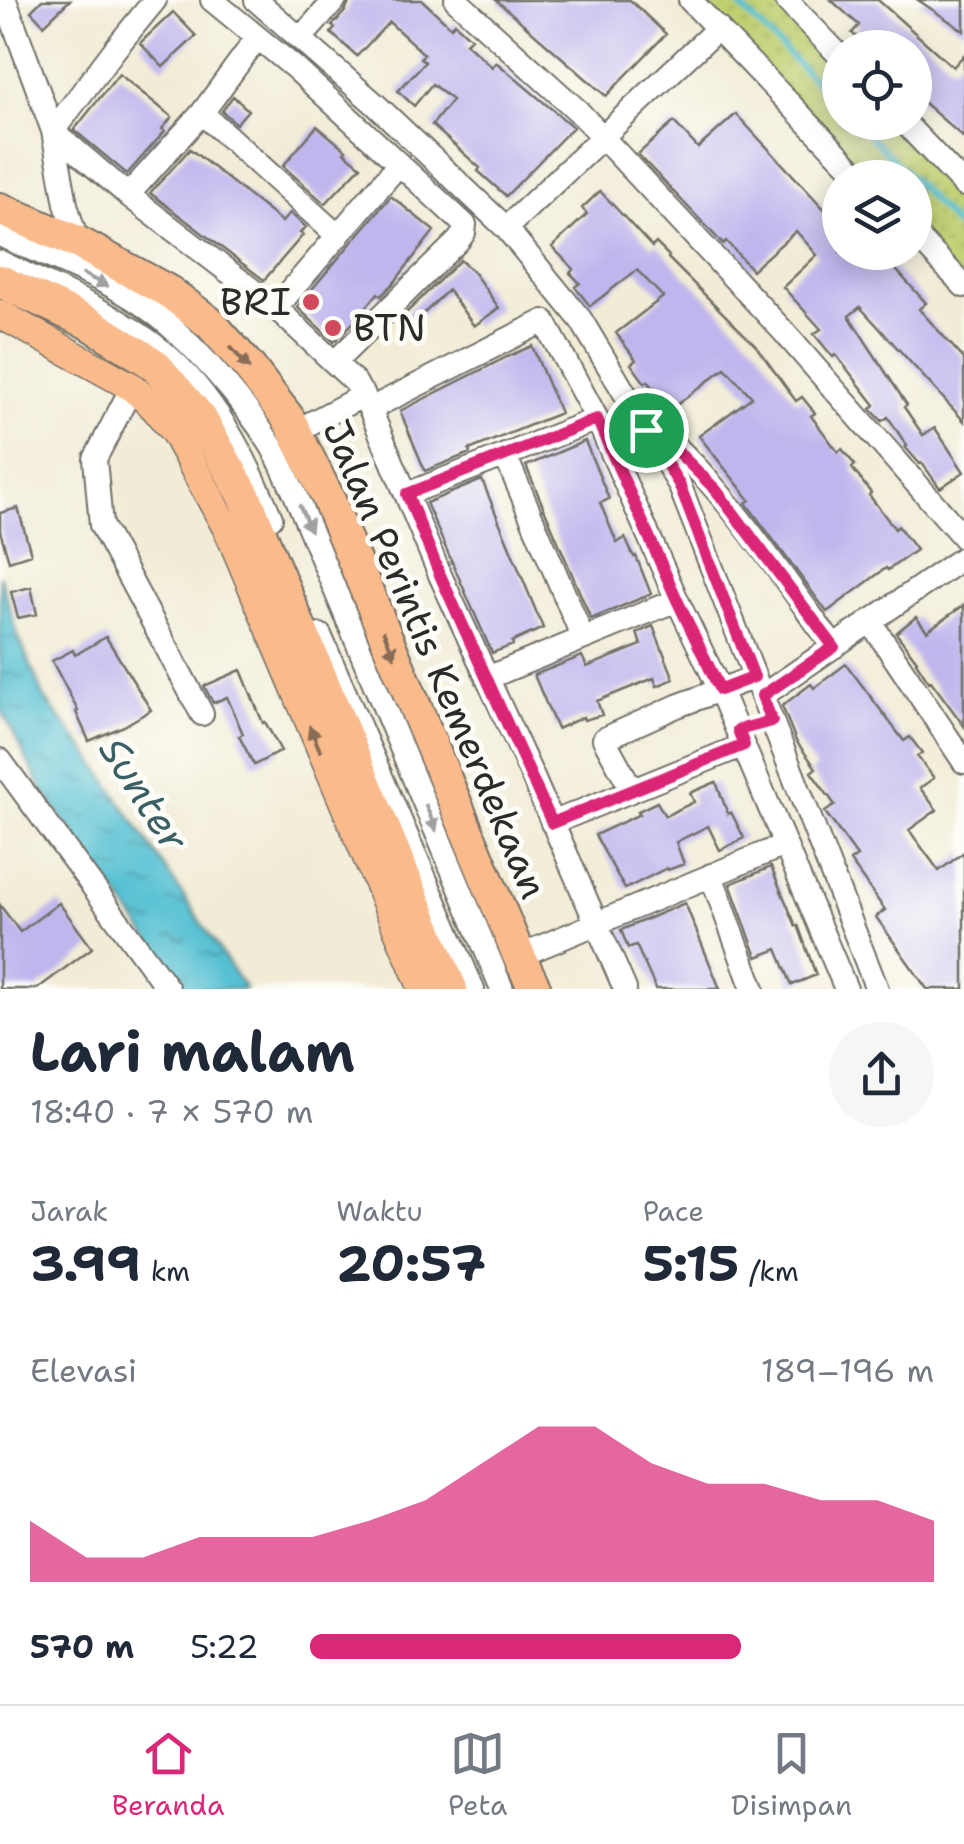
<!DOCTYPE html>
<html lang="id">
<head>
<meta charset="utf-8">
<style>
  :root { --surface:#fff; --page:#f6f6f7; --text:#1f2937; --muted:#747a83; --line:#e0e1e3; --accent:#db2777 }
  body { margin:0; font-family:"Shantell Sans",sans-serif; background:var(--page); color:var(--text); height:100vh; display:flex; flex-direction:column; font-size:38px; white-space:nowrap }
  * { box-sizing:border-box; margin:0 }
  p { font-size:32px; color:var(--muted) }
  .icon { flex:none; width:55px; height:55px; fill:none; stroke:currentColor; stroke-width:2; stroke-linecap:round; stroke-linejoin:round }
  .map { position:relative; height:989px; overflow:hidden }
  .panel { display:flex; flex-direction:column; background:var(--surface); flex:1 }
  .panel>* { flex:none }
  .buttons { position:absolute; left:822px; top:30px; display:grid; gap:20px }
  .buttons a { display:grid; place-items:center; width:110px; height:110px; border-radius:50%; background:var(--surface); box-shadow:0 5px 25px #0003; font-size:50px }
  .pin { position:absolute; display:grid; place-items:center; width:85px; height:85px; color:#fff; margin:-42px; border:5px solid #fff; border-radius:50%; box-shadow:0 2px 10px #0007 }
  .round { display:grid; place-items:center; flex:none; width:105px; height:105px; border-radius:52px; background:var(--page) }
  .headline { display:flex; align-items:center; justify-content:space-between; height:170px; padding:0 30px }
  h1 { font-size:55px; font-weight:700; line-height:75px }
  .figures { display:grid; grid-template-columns:repeat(3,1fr); gap:15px; height:170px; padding:10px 30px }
  .figures div { display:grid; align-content:center }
  .figures b { font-size:50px; font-weight:700 }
  .figures small { font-size:28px; font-weight:400 }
  .figures p { font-size:28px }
  .chart { height:280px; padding:20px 30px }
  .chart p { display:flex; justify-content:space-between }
  .chart svg { width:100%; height:180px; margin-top:10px; fill:var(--accent); opacity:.7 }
  ul { padding:0 30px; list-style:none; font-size:32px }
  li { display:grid; grid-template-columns:160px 120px 1fr; align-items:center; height:75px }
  li i { height:25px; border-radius:12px; background:var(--accent) }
  .menu { display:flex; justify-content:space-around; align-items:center; height:140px; border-top:2px solid var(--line); background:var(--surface); font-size:28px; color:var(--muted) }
  .menu a { display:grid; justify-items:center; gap:5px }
  .menu .on { color:var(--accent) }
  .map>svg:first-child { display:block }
  .grass { fill:url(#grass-dots); stroke:#767d4e; stroke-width:2.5 }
  .water { fill:url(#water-ripples); stroke:#41767f; stroke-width:2.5 }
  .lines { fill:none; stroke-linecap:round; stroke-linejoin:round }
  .stream { stroke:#57c1d3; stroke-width:6 }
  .building { fill:#c0b6ed }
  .minor-casing { stroke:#716f67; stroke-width:26 }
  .major-casing { stroke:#716f67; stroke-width:31 }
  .highway-casing { stroke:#716f67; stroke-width:36 }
  .minor { stroke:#fff; stroke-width:22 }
  .major { stroke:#fabb8c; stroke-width:28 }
  .highway { stroke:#fabb8c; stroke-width:32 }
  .oneway { fill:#a0a0a0 }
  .oneway2 { fill:#886c57 }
  .route-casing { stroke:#fff; stroke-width:20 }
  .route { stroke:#db2777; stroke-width:12 }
  .poi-dot { fill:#d1495b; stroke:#fdfcf7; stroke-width:4 }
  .labels { text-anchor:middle; stroke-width:10; stroke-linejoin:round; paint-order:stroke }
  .poi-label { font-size:38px; fill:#2b2b2b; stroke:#fdfcf7; text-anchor:end }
  .street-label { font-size:38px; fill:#2b2b2b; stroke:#fdfcf7 }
  .water-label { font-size:40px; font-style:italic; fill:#3a6066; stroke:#fdfcf7 }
</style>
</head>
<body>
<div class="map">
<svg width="964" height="989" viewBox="0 0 964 989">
  <defs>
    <pattern id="grass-dots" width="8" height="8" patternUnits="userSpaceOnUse" patternTransform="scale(2.5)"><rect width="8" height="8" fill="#c1cf71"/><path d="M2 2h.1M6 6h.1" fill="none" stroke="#a6b262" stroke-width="1.8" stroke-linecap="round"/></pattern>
    <pattern id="water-ripples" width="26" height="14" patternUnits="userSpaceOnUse" patternTransform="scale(2.5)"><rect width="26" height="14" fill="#57c1d3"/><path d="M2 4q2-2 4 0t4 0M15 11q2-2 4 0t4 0" fill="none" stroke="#489dab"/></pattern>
  </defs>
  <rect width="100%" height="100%" fill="#fdfcf7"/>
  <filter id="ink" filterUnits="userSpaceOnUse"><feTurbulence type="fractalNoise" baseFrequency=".01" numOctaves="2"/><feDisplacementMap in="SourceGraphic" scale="20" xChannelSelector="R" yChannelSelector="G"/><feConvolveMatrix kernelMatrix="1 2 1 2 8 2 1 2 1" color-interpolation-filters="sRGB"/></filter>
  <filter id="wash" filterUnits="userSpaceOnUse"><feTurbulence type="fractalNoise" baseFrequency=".0048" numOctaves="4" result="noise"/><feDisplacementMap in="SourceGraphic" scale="40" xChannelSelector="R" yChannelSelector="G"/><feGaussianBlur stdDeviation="2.25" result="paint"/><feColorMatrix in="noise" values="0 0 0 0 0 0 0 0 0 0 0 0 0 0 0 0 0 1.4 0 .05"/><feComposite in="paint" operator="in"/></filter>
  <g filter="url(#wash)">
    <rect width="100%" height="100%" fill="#f2ecd6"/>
    <path class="grass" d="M690 0H786L840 56V122L904 123 964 185V237L961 236 964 239V286L915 234V178L861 177Z"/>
    <path class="water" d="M0 575 18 636 45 699 94 761 245 989H185L44 793 0 707Z"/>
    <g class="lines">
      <path class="stream" d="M734 0 840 106
        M856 122 911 178
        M915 182 964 235"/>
    </g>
    <g id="blocks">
      <path class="building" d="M42 0H70L44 25 31 11Z
        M350 0H422L451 27 455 23 471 38 466 43 492 67 496 62 573 127 506 196 478 171 480 168 432 125 452 100 432 84 414 106 398 91 425 62 420 58 424 54 389 22 357 56 331 33 335 28 332 26 346 10Z
        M496 0H630L666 34 606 96Z
        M831 0H878L953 67 964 55V138L915 95V48H868L852 33 859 25Z
        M918 0H964V31Z
        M173 12 196 36 163 67 140 43Z
        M119 74 172 117 162 129 165 131 127 174 74 130Z
        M233 96 248 110 236 124 222 111Z
        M736 114 840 226V252H880L926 303 919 309 964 359V421L860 307 849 316 907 405 904 407 923 435 935 428 964 472 940 488 922 463 920 464 905 447 907 446 888 417 882 421 871 409 875 405 836 355 833 357 814 334 821 329 783 287 817 255 796 231 752 270 726 241 723 244 638 154 674 122 698 148Z
        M317 126 346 150 344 152 361 166 325 204 283 166Z
        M190 149 282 222 290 213 306 227 300 233 303 235 264 280 150 193Z
        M600 191 652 247 656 243 669 256 668 258 756 346 796 401 802 397 815 413 811 416 838 452 842 449 855 465 852 468 871 493 869 495 895 529 898 526 916 550 888 570 886 568 827 612 746 503 750 500 699 436 752 397 725 368 670 410 648 381 645 383 631 364 636 360 616 333 663 297 637 270 590 306 575 287 580 283 570 273 574 269 552 247 587 214 582 208Z
        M391 196 434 231 393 284 381 296 378 293 354 322 334 342 297 307Z
        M460 260 474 273 499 308 474 326 448 290 411 326 402 317Z
        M532 346 560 413 469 450 470 453 425 471 400 411 509 356Z
        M585 441 609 499 600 503 617 543 625 538 634 557 636 556 651 594 591 619 526 466Z
        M482 480 543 628 512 642 513 645 492 653 426 503Z
        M18 508 31 554 9 561 0 531V513Z
        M31 587 37 614 18 618 11 592Z
        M964 605V726L931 681 929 682 916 662 917 661 896 633 916 617 927 631Z
        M653 626 674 679 657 686 654 678 597 701 602 715 584 720 583 717 557 729 534 675 582 656 587 667 641 645 637 633Z
        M106 637 151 710 124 726 89 741 76 712 78 711 52 661 73 650 75 655Z
        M846 664 904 741 910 737 922 753 917 756 934 778 920 788 937 810 909 830 939 871 964 852V989H927L876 917 885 910 850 861 857 856 825 812 835 805 811 772 816 768 796 741 782 706 811 684 814 688Z
        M241 670 263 723 265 722 281 751 254 765 239 736 243 734 227 697 213 703 204 686Z
        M716 782 728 814 731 812 744 838 720 850 708 826 676 842 684 864 668 870 667 868 625 889 595 835 640 814 638 811 657 802 665 816 694 802 690 793Z
        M771 867 796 926 798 925 816 975 792 985 777 949 757 957 730 884Z
        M59 903 92 948 37 989H0V905L20 932Z
        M685 903 714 974 720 989H656L636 945 628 948 621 930Z"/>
    </g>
  </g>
  <g filter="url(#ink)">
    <use href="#blocks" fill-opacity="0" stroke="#716f67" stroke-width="2.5"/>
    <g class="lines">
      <defs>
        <path id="minor" d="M5 0 53 131 66 204 77 242
          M212 0 295 68 465 225 464 233 458 241 335 362
          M256 0 375 104 506 228 581 320 679 484 877 989
          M456 0 578 111 784 332 964 538
          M690 0 861 178
          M786 0 840 56
          M300 39 335 0
          M202 113 338 236
          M904 122 964 185
          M53 131 128 195 276 308 355 382 370 409 440 575 531 773 625 989
          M53 131 115 49 155 0
          M128 195 202 113 257 38
          M506 228 718 28
          M915 234 964 286
          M0 235C45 256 106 278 146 307 190 338 243 400 271 445 280 460 287 478 295 494L502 989
          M0 262C52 287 118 314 162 351 213 394 246 457 271 518
          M276 308 398 165
          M132 387 95 459 101 525 202 714
          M370 409 544 321 597 419 677 600 720 690 846 989
          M296 431 364 395
          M654 433C671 439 684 455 696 467 747 523 789 586 834 647
          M505 455 583 638
          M407 494 597 419
          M870 621 964 762
          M320 635 473 989
          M487 678 677 600
          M762 696 964 557
          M0 760 168 989
          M632 790 604 739 677 706 755 677
          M552 823 744 745
          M711 875 753 989
          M519 956 784 845"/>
        <path id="major" d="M0 314 132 387 155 408 175 433 229 532 423 989"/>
        <path id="highway" d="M0 209 77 242 169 292 210 323 249 367 288 418 328 498 519 956 535 989
          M0 281 91 324 154 364 201 419 245 497 451 989"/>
      </defs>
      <use href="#minor" class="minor-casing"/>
      <use href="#major" class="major-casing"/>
      <use href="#highway" class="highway-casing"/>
      <use href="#minor" class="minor"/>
      <use href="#major" class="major"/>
      <use href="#highway" class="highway"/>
    </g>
    <defs><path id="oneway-solid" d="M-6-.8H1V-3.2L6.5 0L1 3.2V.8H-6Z" transform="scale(2.5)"/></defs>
    <g class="oneway">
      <use href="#oneway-solid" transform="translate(95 280) rotate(27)"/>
      <use href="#oneway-solid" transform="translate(305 518) rotate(67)"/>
      <use href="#oneway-solid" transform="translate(431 818) rotate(68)"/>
    </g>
    <g class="oneway2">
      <use href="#oneway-solid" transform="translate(240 358) rotate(49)"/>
      <use href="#oneway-solid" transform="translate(389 644) rotate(67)"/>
      <use href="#oneway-solid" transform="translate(315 739) rotate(-113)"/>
    </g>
  </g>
  <g class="lines" filter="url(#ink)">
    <defs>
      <path id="route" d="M597 419 677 600 720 690 754 677 679 484 646 430 662 436 716 490 834 647 762 696 772 721 738 730 744 745 552 823 440 575 407 494Z"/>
    </defs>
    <use href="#route" class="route-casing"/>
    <use href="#route" class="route"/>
  </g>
  <g class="poi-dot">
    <circle cx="311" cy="302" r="10"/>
    <circle cx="333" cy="328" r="10"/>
  </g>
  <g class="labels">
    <g class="poi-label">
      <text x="291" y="315">BRI</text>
      <text x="353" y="341" text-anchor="start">BTN</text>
    </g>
    <g class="street-label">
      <text transform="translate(435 659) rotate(67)" y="13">Jalan Perintis Kemerdekaan</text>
    </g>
    <g class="water-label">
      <text transform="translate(144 794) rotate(57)" y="14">Sunter</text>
    </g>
  </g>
</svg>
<div class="buttons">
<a><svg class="icon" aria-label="locate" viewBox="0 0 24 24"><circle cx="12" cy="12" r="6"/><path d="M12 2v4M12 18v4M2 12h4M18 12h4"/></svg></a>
<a><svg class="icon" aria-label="layers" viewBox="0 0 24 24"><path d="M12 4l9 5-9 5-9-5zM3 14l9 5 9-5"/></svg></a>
</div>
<div class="pin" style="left:646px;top:430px;background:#1e9e55"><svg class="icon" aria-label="arrive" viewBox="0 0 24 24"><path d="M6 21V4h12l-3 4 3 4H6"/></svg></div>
</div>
<section class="panel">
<div class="headline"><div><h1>Lari malam</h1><p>18:40 · 7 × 570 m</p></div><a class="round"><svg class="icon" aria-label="share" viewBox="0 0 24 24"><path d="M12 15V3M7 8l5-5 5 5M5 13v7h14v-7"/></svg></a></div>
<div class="figures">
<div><p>Jarak</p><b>3.99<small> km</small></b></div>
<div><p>Waktu</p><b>20:57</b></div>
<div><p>Pace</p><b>5:15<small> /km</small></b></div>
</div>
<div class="chart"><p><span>Elevasi</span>189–196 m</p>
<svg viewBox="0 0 160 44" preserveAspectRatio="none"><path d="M0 44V29L10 38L20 38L30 33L40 33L50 33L60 29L70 24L80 15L90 6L100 6L110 15L120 20L130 20L140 24L150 24L160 29V44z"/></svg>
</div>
<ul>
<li><b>570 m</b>5:22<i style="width:69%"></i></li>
</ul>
</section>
<nav class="menu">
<a class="on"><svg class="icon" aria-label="home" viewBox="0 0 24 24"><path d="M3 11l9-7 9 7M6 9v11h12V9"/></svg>Beranda</a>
<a><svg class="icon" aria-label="map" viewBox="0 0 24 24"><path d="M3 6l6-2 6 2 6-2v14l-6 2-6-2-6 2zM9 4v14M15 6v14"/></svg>Peta</a>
<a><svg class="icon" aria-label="saved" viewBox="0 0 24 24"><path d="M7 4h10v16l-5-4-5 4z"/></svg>Disimpan</a>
</nav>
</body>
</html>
